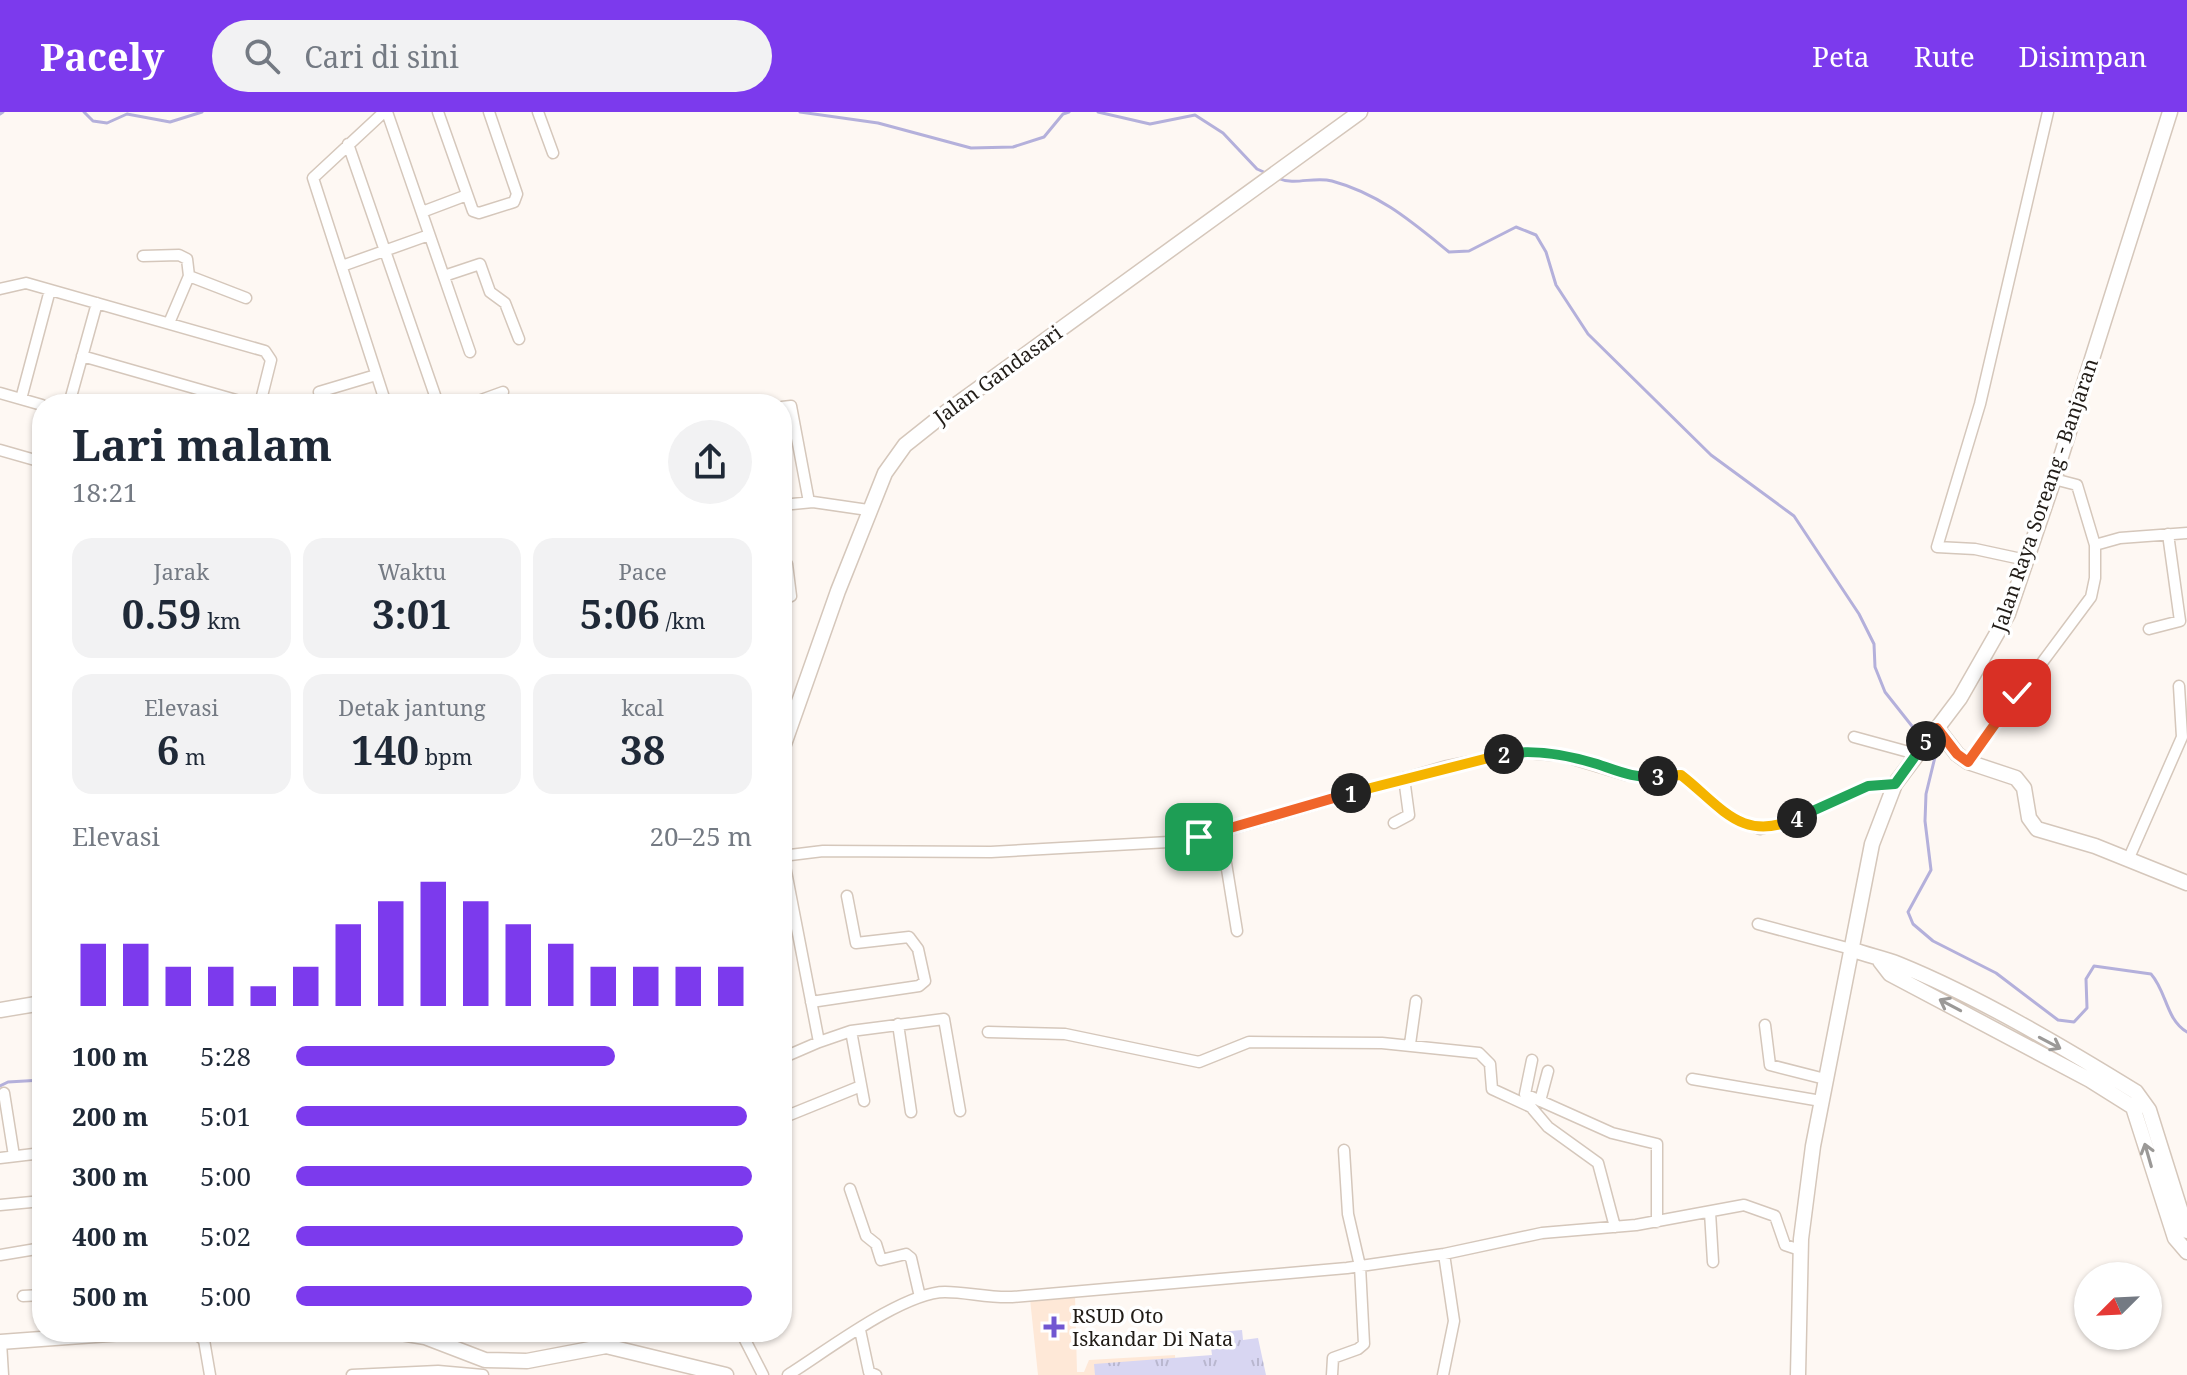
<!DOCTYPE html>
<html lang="id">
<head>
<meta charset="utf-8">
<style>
  :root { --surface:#fff; --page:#f2f2f3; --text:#1f2937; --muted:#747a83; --accent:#7c3aed }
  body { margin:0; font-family:"Noto Serif",serif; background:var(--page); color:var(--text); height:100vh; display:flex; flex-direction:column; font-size:30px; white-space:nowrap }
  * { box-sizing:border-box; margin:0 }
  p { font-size:26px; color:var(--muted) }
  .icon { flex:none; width:44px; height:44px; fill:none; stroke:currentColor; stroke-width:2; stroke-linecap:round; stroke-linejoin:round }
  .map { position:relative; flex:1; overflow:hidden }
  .drawer { position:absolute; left:32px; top:282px; width:760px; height:948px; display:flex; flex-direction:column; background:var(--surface); border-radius:32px; box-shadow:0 2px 6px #0004 }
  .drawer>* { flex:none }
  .needle { width:52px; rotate:246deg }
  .tools { position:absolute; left:2074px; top:1150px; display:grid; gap:16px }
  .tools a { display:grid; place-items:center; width:88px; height:88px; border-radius:50%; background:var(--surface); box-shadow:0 2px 6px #0004; font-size:40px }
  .pin { position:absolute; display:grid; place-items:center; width:68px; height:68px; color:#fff; margin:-34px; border-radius:16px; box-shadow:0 4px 12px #0006 }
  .km { position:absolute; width:40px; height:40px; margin:-20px; border-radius:50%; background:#222; color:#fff; font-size:22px; line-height:40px; text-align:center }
  .round { display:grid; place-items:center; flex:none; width:84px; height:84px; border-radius:42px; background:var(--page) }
  .head { display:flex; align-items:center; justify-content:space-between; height:136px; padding:0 40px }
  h1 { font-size:44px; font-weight:700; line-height:60px }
  .metrics { display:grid; grid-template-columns:repeat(3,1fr); gap:12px; height:136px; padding:8px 40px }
  .metrics div { display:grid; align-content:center; border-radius:20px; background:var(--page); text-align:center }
  .metrics b { font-size:40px; font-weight:700 }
  .metrics small { font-size:22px; font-weight:400 }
  .metrics p { font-size:22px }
  .chart { height:224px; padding:16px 40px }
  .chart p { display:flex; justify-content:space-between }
  .chart svg { width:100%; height:144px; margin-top:8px; stroke:var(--accent); stroke-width:6 }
  ul { padding:0 40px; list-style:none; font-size:26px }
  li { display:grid; grid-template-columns:128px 96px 1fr; align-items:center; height:60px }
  li i { height:20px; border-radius:10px; background:var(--accent) }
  header { display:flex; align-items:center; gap:48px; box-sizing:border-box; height:112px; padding:0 40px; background:var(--accent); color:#fff }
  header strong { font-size:38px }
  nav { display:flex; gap:44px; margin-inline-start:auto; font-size:28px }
  .search { width:560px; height:72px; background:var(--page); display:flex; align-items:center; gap:20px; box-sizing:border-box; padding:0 28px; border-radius:44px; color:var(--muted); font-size:30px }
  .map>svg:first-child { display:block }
  .built { fill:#fee8d7 }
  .grass { fill:url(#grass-tufts) }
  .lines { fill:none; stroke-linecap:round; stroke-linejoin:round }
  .stream { stroke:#b4b0db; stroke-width:3 }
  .street-casing { stroke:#d5c7bb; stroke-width:13 }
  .secondary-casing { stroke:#d5c7bb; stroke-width:17 }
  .street { stroke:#fff; stroke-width:10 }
  .secondary { stroke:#fff; stroke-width:14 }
  .oneway { stroke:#9b9997 }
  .split-1-casing { stroke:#fff; stroke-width:16 }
  .split-2-casing { stroke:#fff; stroke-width:16 }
  .split-3-casing { stroke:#fff; stroke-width:16 }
  .split-4-casing { stroke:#fff; stroke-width:16 }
  .split-5-casing { stroke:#fff; stroke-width:16 }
  .split-6-casing { stroke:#fff; stroke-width:16 }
  .split-1 { stroke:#f0652b; stroke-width:10 }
  .split-2 { stroke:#f5b400; stroke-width:10 }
  .split-3 { stroke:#22a559; stroke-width:10 }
  .split-4 { stroke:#f5b400; stroke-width:10 }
  .split-5 { stroke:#22a559; stroke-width:10 }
  .split-6 { stroke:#f0652b; stroke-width:10 }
  .poi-dot { fill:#7157d1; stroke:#fff; stroke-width:3 }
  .labels { text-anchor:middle; stroke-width:7; stroke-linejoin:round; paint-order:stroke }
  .street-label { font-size:20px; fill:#211c17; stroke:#fff }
  .poi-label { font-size:20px; fill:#211c17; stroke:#fff; text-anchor:start }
</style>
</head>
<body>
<header>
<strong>Pacely</strong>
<div class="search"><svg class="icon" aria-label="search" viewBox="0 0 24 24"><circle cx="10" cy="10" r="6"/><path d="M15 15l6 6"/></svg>Cari di sini</div>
<nav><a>Peta</a><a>Rute</a><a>Disimpan</a></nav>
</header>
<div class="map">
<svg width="2187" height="1263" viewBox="0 0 2187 1263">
  <defs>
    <pattern id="grass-tufts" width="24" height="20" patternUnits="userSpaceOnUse" patternTransform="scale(2)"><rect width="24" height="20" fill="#d8d6f2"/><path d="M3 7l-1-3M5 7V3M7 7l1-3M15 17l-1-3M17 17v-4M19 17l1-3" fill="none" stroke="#b9b7cf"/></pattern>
  </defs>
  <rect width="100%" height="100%" fill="#fef8f3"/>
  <path class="built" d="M1075 1183 1077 1260H1084L1089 1248 1175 1243 1176 1263H1038L1030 1187Z"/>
  <path class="grass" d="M1242 1218 1243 1228 1258 1226 1266 1263H1095L1094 1252 1212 1243 1209 1221Z"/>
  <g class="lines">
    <path class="stream" d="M84 0 93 9 107 11 127 2 170 10 202 0
      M800 0 878 11 971 36 1013 35 1044 25 1063 2 1069 0
      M1098 0 1150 12 1195 3 1223 21 1257 57 1266 61
      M0 2 3 0
      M1277 66C1295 74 1314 64 1332 69 1380 82 1412 110 1449 140L1469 139 1516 115 1536 123 1546 140 1556 173 1588 222 1711 343 1794 404 1859 502 1874 532 1875 555 1885 580 1923 628
      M1928 634 1935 645 1926 682 1925 709 1931 758 1908 800 1913 812 1933 829 1996 861 2058 908 2074 910 2087 896 2086 867 2094 854 2151 862C2167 880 2166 908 2187 920
      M0 974 8 970 42 968"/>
    <defs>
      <path id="street" d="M384 0 313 66 386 292
        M387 0 470 240
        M438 0 473 99 479 101 514 90 517 82 489 0
        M538 0 553 41
        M348 32 438 292
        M422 100 467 83
        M143 144 179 143 187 147 189 164 169 211
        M342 154 429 123
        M189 164 246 186
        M444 164 480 152 490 180 505 191 519 227
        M0 177 26 171 265 239 271 248 260 292
        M82 244 250 292
        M319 280 376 263
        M0 281 42 293
        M21 287 50 178
        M69 292 97 191
        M470 292 503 280
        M782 295 791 294 809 390
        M0 338 42 350
        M2054 367 2077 373 2095 433
        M782 393 813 390 868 398
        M782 448 787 452 791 484 782 488
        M2026 448 1975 437 1937 435 1980 292 2048 0
        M2149 517 2180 509 2168 422
        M1854 625 1916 642
        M1968 650 2091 485 2095 466V433L2120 426 2187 421
        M1394 711 1409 703 1404 666
        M1221 720 1237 819
        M782 744 823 739 991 740 1169 730 1221 720 1447 654 1516 640 1563 644 1626 663H1681L1734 707 1760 717 1789 709 1868 674 1895 672
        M783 744 819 930 851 919 944 907 960 999
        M2128 748 2182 625 2179 574
        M1758 812 1851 837
        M811 890 919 874 925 869 918 837 909 825 856 831 847 784
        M898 912 911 1000
        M1765 913 1770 953 1825 967
        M851 919 864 989
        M988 920 1065 922 1199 950 1249 930 1382 931 1479 941 1490 952 1492 977 1531 995 1548 1015 1598 1051 1615 1115
        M1410 932 1416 889
        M782 946 819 930
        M1532 948 1525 982 1612 1021 1657 1032V1110
        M1692 967 1821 989
        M4 981 14 1044
        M1540 989 1548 959
        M782 1006 861 974
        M0 1046 42 1041
        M850 1077 866 1124 876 1132 881 1148 906 1142 911 1146 920 1185
        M0 1093 42 1089
        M1710 1100 1713 1150
        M0 1143 42 1136
        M23 1184 42 1183
        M860 1218 869 1260 876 1263
        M193 1220 204 1228 210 1263
        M741 1220 763 1263
        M1 1230 3 1263
        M352 1263 438 1259 483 1263
        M788 1263C825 1240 903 1180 945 1180 967 1180 988 1186 1012 1185L1347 1156 1444 1142 1542 1121 1636 1113 1744 1093 1775 1104 1785 1133 1800 1138
        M1332 1263 1333 1246 1358 1237 1364 1232 1360 1154 1348 1102 1344 1038
        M1443 1263 1454 1209 1444 1142"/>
      <path id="secondary" d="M1937 616 1957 642 1968 650 2016 666 2024 676 2029 706 2037 717 2095 734 2187 771
        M782 638 838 479 885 361 905 333 949 298 1360 0
        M1851 837C1866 843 1883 846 1898 852 1977 884 2063 935 2136 980L2149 998 2187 1119
        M1880 849 1890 862 2090 968 2133 995 2175 1126 2187 1140
        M0 898 42 891
        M395 1220 425 1225 485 1248 527 1249 606 1234 726 1263
        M0 1230 136 1220
        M1798 1263 1801 1127 1813 1034 1872 732 1895 672 1960 586 2008 502 2054 367 2170 0"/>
    </defs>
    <use href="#street" class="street-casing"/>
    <use href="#secondary" class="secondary-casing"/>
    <use href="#street" class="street"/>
    <use href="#secondary" class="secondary"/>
  </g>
  <defs><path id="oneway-shaft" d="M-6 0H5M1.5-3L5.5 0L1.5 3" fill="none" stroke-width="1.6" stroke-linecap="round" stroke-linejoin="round" transform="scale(2)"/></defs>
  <g class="oneway">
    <use href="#oneway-shaft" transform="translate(1950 893) rotate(-152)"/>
    <use href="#oneway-shaft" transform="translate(2050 931) rotate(28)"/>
    <use href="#oneway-shaft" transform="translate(2148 1043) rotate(-106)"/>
  </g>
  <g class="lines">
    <defs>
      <path id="split-1" d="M1199 725 1351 681"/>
      <path id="split-2" d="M1351 681 1504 642"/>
      <path id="split-3" d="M1504 642C1534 637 1568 643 1597 652 1618 659 1635 667 1658 664"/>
      <path id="split-4" d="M1658 664 1681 663C1721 694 1742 732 1797 706"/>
      <path id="split-5" d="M1797 706 1868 674 1895 672 1926 629"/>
      <path id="split-6" d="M1926 629 1937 616 1957 642 1968 650 2017 581"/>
    </defs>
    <use href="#split-1" class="split-1-casing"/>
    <use href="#split-2" class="split-2-casing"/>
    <use href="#split-3" class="split-3-casing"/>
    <use href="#split-4" class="split-4-casing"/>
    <use href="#split-5" class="split-5-casing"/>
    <use href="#split-6" class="split-6-casing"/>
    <use href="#split-1" class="split-1"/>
    <use href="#split-2" class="split-2"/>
    <use href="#split-3" class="split-3"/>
    <use href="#split-4" class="split-4"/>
    <use href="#split-5" class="split-5"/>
    <use href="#split-6" class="split-6"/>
  </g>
  <path class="poi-dot" d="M1050 1203h8v8h8v8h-8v8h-8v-8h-8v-8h8z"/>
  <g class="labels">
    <g class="street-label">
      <text transform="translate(998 263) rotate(-36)" y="7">Jalan Gandasari</text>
      <text transform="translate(2045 383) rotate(-71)" y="7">Jalan Raya Soreang - Banjaran</text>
    </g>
    <g class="poi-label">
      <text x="1072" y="1211">RSUD Oto<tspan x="1072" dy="23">Iskandar Di Nata</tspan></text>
    </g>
  </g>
</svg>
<div class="tools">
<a><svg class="needle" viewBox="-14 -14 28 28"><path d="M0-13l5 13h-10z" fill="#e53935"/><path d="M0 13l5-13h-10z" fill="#747a83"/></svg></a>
</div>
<div class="pin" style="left:1199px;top:725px;background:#1e9e55"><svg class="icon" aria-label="arrive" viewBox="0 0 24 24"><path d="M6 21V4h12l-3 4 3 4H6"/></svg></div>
<div class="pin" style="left:2017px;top:581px;background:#d93025"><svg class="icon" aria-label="check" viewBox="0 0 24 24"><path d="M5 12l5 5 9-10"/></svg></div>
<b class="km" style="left:1351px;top:681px">1</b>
<b class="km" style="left:1504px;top:642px">2</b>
<b class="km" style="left:1658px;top:664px">3</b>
<b class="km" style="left:1797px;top:706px">4</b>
<b class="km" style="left:1926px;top:629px">5</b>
<section class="drawer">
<div class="head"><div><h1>Lari malam</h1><p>18:21</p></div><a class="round"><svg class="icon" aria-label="share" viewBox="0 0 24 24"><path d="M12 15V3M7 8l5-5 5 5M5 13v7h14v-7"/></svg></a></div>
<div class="metrics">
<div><p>Jarak</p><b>0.59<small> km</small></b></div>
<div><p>Waktu</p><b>3:01</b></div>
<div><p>Pace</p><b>5:06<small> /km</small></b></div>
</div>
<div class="metrics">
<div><p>Elevasi</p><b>6<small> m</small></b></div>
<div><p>Detak jantung</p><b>140<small> bpm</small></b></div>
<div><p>kcal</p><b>38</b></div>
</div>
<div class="chart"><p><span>Elevasi</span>20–25 m</p>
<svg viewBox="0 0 160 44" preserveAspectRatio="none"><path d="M5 44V25M15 44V25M25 44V32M35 44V32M45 44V38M55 44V32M65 44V19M75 44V12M85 44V6M95 44V12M105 44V19M115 44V25M125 44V32M135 44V32M145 44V32M155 44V32"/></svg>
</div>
<ul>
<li><b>100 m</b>5:28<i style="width:70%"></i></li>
<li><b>200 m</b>5:01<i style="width:99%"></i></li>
<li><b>300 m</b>5:00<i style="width:100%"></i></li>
<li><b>400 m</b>5:02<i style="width:98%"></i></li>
<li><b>500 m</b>5:00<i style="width:100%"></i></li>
</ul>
</section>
</div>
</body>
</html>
